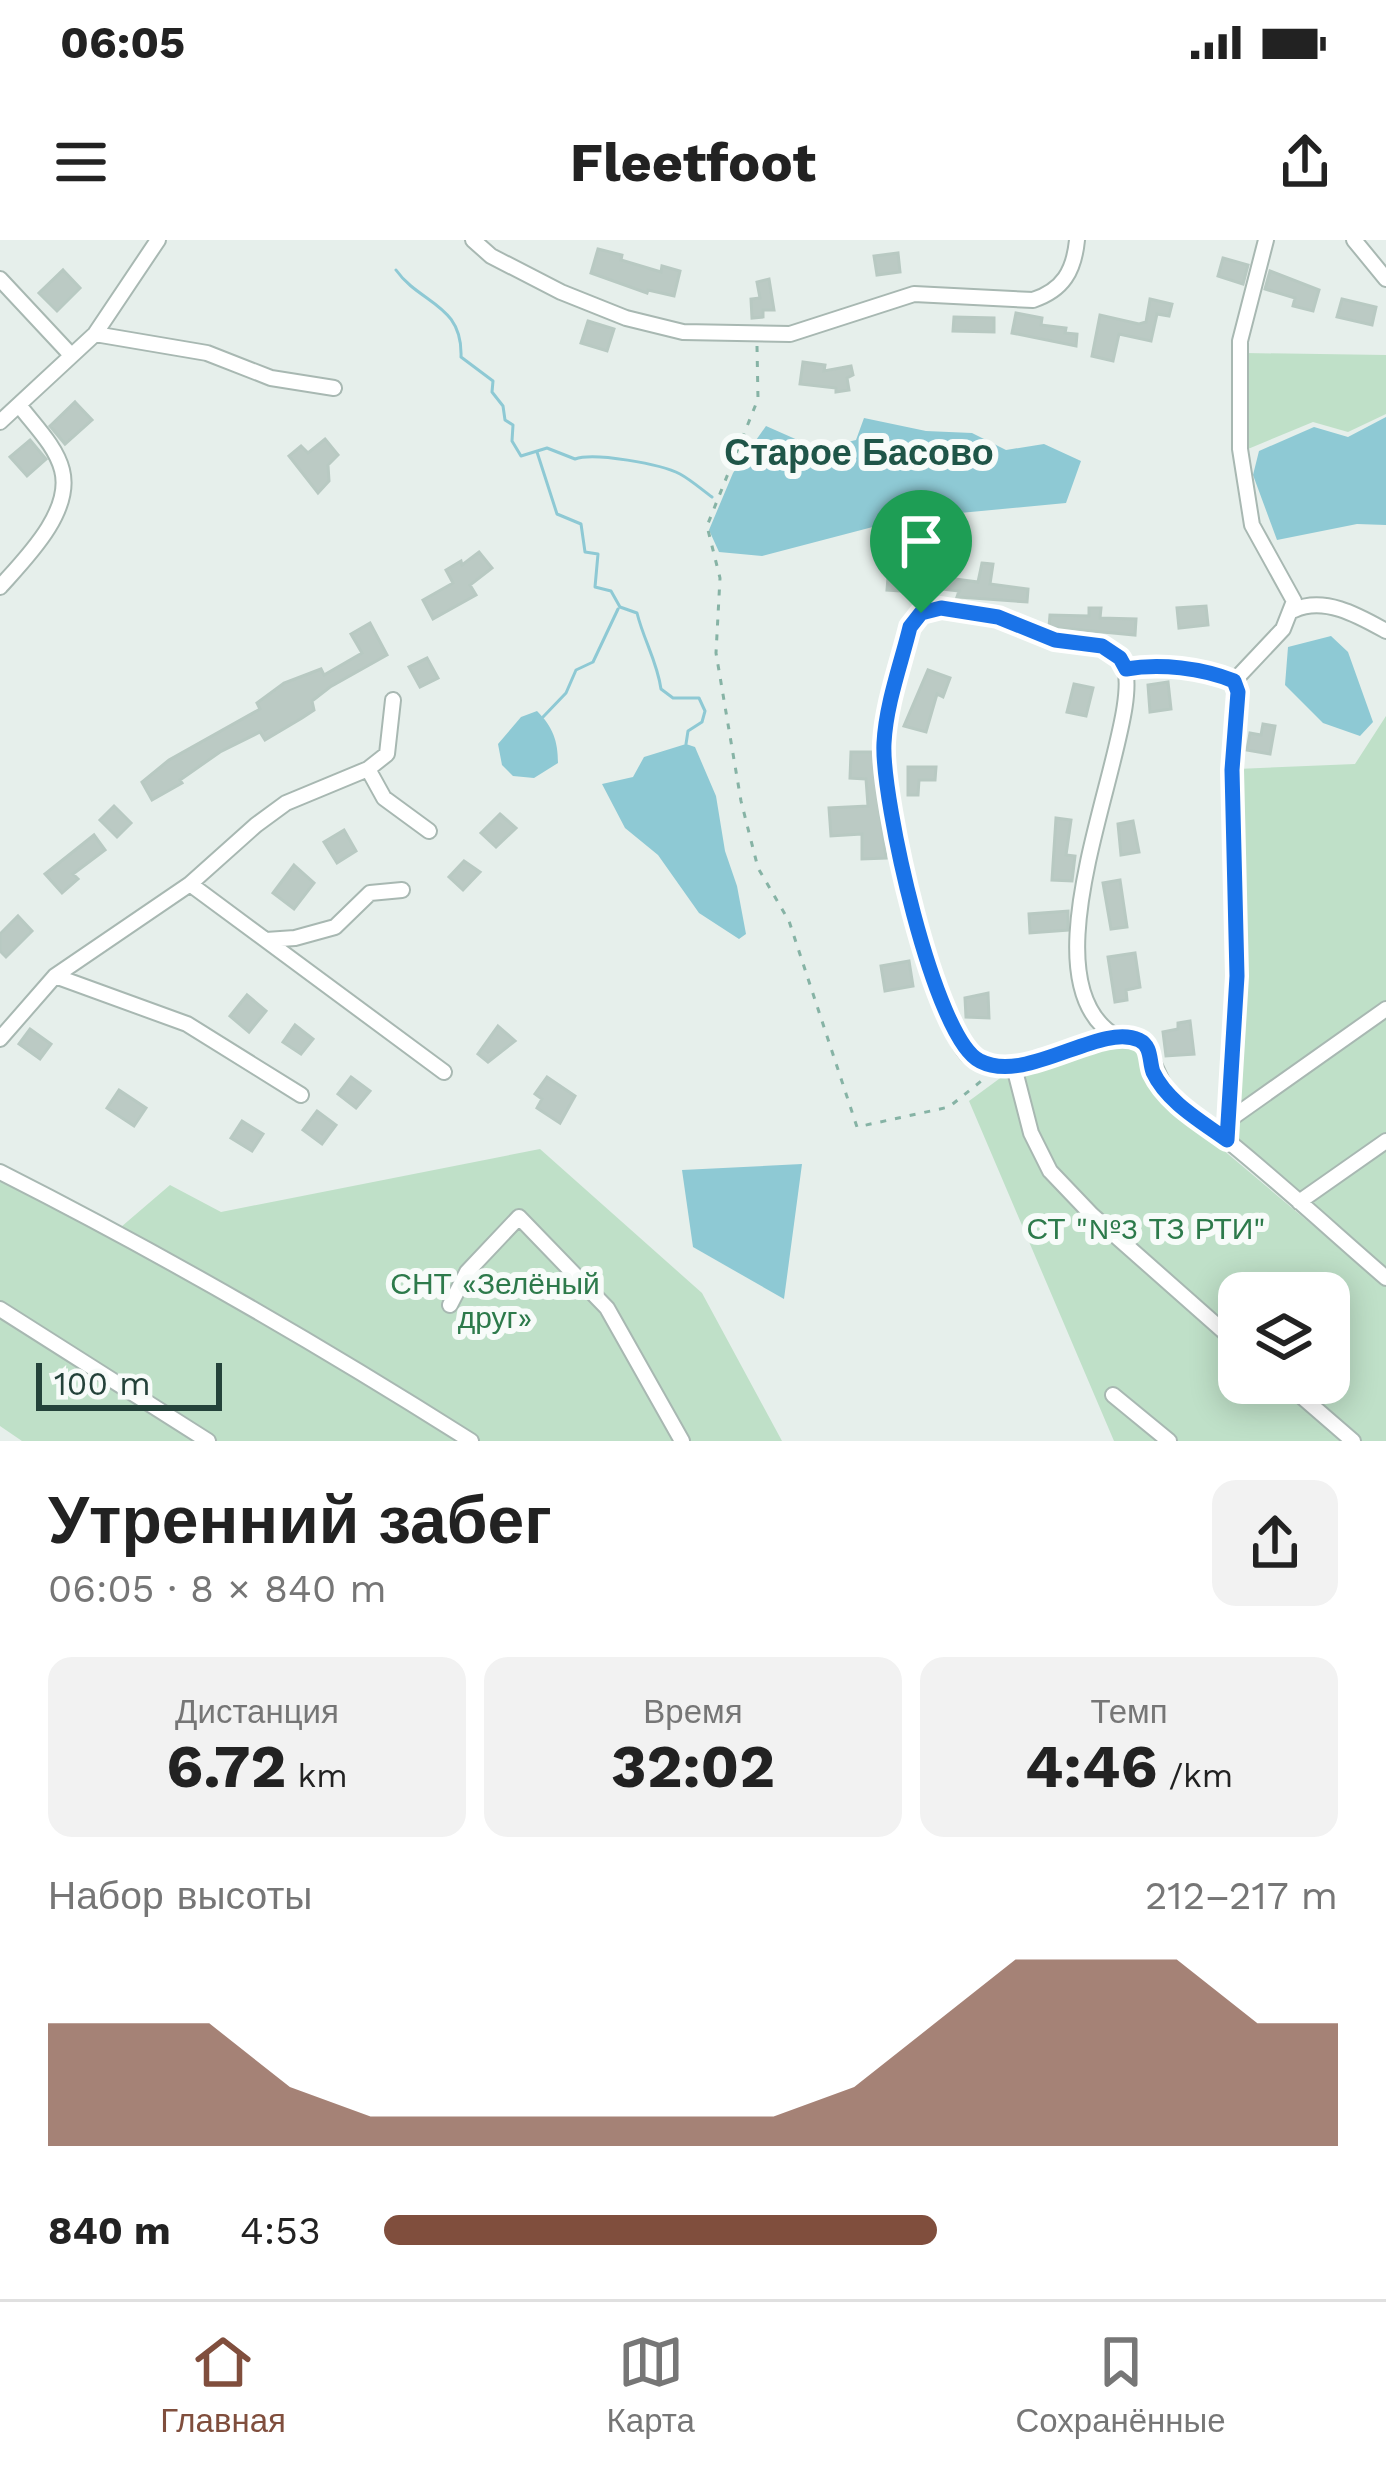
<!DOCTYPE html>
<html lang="ru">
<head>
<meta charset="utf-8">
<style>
  :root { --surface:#fff; --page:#f2f2f2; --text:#222; --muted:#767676; --line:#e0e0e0; --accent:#804e3d }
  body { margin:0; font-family:"Work Sans",sans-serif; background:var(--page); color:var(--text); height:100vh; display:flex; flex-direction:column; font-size:45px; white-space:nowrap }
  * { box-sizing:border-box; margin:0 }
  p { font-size:39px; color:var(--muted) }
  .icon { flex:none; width:66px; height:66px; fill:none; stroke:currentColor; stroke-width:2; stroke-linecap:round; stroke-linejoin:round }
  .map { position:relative; height:1201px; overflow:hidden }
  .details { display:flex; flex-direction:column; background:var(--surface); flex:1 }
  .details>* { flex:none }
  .buttons { position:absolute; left:1218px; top:1032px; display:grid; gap:24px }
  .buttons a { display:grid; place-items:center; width:132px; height:132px; border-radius:24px; background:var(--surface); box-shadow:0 6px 30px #0003; font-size:60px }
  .scale { position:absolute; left:36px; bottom:30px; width:186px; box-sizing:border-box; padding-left:12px; border:6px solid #24423a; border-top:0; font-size:33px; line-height:42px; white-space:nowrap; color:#24423a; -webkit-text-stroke:9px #f7fbf9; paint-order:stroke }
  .pin { position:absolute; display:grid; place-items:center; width:102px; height:102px; color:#fff; margin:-123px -51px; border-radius:50% 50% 50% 0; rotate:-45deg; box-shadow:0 0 12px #0007 }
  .pin .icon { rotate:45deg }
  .round { display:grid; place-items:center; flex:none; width:126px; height:126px; border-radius:24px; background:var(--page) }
  .overview { display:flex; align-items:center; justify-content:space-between; height:204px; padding:0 48px }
  h1 { font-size:66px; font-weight:700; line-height:90px }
  .figures { display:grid; grid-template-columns:repeat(3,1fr); gap:18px; height:204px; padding:12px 48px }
  .figures div { display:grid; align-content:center; border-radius:24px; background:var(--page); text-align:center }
  .figures b { font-size:60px; font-weight:700 }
  .figures small { font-size:33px; font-weight:400 }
  .figures p { font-size:33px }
  .chart { height:336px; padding:24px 48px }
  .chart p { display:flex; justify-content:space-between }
  .chart svg { width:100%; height:216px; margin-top:12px; fill:var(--accent); opacity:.7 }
  ul { padding:0 48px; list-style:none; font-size:39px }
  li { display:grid; grid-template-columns:192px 144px 1fr; align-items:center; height:90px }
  li i { height:30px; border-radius:15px; background:var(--accent) }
  .status { display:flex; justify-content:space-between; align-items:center; height:84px; padding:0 60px; background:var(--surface); direction:ltr }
  .status svg { height:33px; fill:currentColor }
  header { display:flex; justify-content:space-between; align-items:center; height:156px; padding:0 48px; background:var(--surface); font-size:54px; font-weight:700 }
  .tab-bar { display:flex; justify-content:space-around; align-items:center; height:168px; border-top:3px solid var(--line); background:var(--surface); font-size:33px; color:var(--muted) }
  .tab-bar a { display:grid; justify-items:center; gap:6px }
  .tab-bar .active { color:var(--accent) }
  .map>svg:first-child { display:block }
  .green { fill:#bfe0c8; fill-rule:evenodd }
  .water { fill:#8ec9d4 }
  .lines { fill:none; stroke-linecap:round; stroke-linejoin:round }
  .stream { stroke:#8ec9d4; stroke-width:3 }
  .building { fill:#bbcac4; stroke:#b8c9c2; stroke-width:3 }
  .minor-casing { stroke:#a8b8b2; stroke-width:18 }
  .path { stroke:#86b3a5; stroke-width:3; stroke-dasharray:6 9; stroke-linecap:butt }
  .minor { stroke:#fff; stroke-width:14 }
  .route-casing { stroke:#fff; stroke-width:24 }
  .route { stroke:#1a73e8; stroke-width:15 }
  .labels { text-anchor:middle; stroke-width:12; stroke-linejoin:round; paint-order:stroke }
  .park-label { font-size:30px; fill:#2d7a4b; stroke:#f7fbf9 }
  .quarter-label { font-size:36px; font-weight:bold; fill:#1f5548; stroke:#f7fbf9 }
</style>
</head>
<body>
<div class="status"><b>06:05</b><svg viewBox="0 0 49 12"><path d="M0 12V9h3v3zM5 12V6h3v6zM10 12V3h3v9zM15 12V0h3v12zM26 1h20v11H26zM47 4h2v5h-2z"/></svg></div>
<header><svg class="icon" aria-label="menu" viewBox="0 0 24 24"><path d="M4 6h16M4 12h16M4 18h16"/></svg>Fleetfoot<svg class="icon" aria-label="share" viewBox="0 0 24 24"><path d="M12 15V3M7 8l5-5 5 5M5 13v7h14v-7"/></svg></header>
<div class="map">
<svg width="1386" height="1201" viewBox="0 0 1386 1201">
  <rect width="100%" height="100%" fill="#e6efeb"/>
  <path class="green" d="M1245 113 1386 115V174L1348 192 1313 182 1248 209Z
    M1386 476V1037L1232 894 1239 859 1237 529 1355 524Z
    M1106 806 1137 807 1149 842 1172 867 1386 1047V1201H1114L969 861 1003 836ZM1239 1053H1329V1143H1239Z
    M540 909 702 1053 782 1201H22L0 1186V935L114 993 170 945 221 972Z"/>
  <path class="water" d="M1386 177V285L1357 284 1277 300 1253 235 1259 211 1314 187 1348 197Z
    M864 178 926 191 972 193 1006 210 1044 204 1081 221 1066 263 907 278 762 316 719 312 709 290 733 233 766 186 818 209 856 200Z
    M1331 396 1348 412 1373 482 1360 496 1323 483 1285 445 1288 407Z
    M537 471C553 487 558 501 558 523L534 538 513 536 502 525 498 504 521 477Z
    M686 504 695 507 716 556 725 611 737 646 746 694 739 699 699 673 658 615 625 588 602 544 633 537 644 517Z
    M802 924 784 1059 693 1007 682 930Z"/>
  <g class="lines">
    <path class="stream" d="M396 30C420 64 463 64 461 117L493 141 492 152 503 166 505 180 513 185 512 201 521 216 547 208 575 219C594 212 661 224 680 234 691 240 701 249 712 257
      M537 212 557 274 581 284 585 312 598 314 595 347 611 351 620 367 637 373C644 401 657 421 661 449L673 458H699L705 471 702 482 688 491 686 504
      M543 477 566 453 576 430 593 422 618 369"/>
  </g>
  <path class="building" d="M598 9 622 15 621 20 661 32 662 26 680 31 674 56 648 50 647 53 591 33Z
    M898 13 900 32 877 35 874 16Z
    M1223 18 1248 25 1243 44 1218 36Z
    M63 30 80 48 57 71 39 53Z
    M1270 31 1319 50 1313 71 1293 66 1295 58 1265 49Z
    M769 39 774 70H763V77L752 78 751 59 760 58 757 42Z
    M1150 59 1172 64 1169 76 1157 74 1151 101 1119 94 1113 121 1092 116 1100 75 1139 84 1146 82Z
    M1342 59 1376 67 1372 85 1337 77Z
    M1016 73 1042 78 1041 85 1066 88 1065 93 1077 94 1076 106 1012 93Z
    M954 77 994 78V92L953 91Z
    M588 81 614 89 607 111 581 103Z
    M803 122 825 125 824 131 851 126 853 135 847 138 849 150 836 152V148L800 144Z
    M75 162 92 180 65 204 50 186Z
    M325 199 338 215 328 225 329 241 318 253 289 216 301 206 308 213Z
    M30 200 46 219 27 236 10 217Z
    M479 312 492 328 470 345 476 355 433 379 423 360 453 343 446 330 461 321 462 325Z
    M982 323 993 324 990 344 1028 349 1027 362 957 357 959 351 916 346V352L887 350 889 325 918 327 917 334 978 342Z
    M1206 366 1208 385 1179 388 1177 368Z
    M1089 368H1101L1100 378 1136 379 1135 395 1049 387 1050 375 1089 376Z
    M370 383 387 415 330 447 312 461 314 470 302 478 265 500 260 492 220 512 180 540 182 543 152 560 142 542 169 520 260 469 257 463 284 443 321 429 324 435 362 413 351 394Z
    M427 418 438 438 420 447 409 427Z
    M928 430 950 438 943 457 937 454 926 492 904 486Z
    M1168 442 1171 469 1150 472 1148 445Z
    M1074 444 1093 448 1086 476 1067 472Z
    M1263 484 1275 486 1270 514 1247 510 1250 493 1261 495Z
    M851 512H872L886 618 862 619V594L831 596 829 568 868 566 866 539 850 538Z
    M908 527H936L935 540H919L918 555H908Z
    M114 566 131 583 117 597 100 580Z
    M500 574 516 588 496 607 481 593Z
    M1056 578 1071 580 1066 615 1075 616 1072 641 1052 640Z
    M1133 581 1139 612 1121 615 1118 584Z
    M344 590 356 611 337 623 324 602Z
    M94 595 105 610 73 634 78 639 62 653 45 634Z
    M464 621 480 632 463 650 449 637Z
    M294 625 314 643 294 669 273 653Z
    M1120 640 1127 687 1111 689 1103 643Z
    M1068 671V690L1030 693 1029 674Z
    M18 676 32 691 6 717 0 711V694Z
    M1135 713 1140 747 1126 750 1127 760 1115 762 1108 717Z
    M909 721 913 746 885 751 881 726Z
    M988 753 989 778 966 777 965 758Z
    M247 755 266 771 249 792 230 776Z
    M1190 781 1194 814 1166 816 1163 792 1178 789V783Z
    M295 785 313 799 301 814 283 802Z
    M498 786 515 801 488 822 478 814Z
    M30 789 51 804 40 819 19 804Z
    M351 837 370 851 356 868 338 854Z
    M547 837 575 856 560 883 537 868 542 859 535 854Z
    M119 850 146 868 134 886 107 868Z
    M317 871 336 885 322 904 303 890Z
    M242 881 263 894 252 911 231 898Z"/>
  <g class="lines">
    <defs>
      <path id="minor" d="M473 0 491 16 561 52 626 78 683 92 790 94 914 54 1033 60C1063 50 1074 31 1077 0
        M1354 0 1386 39
        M0 39 71 115
        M95 94 207 113 271 138 334 148
        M0 182 95 94 158 0
        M0 347C25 319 73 272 62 230 56 206 34 185 19 165
        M1294 370C1325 356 1359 376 1386 391
        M1126 429C1160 423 1201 429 1234 441L1283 389 1294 361 1252 285 1240 209V101L1266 0
        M368 529 384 558 429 591
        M190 644 444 832
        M266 700 295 698 335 687 370 653 402 650
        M55 736 187 784 301 855
        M1117 797C1009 736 1159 462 1120 419 1102 399 1075 406 1052 400 1031 394 1013 382 993 376 968 369 925 357 910 386 905 396 904 411 901 422 892 457 883 492 885 529 887 576 937 786 968 815 973 820 985 824 992 826 1033 832 1110 783 1142 802 1148 805 1160 844 1171 856 1186 874 1210 886 1228 901 1282 945 1333 992 1386 1038
        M0 799 55 736 190 644 256 585 286 563 368 529 387 514 393 460
        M1014 827 1031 893 1050 931 1092 975 1239 1105
        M1229 880 1386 769
        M1227 900 1237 737 1232 530 1238 452 1234 441
        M0 932C162 1014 318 1104 471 1201
        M1299 962 1386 901
        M450 1065 467 1032 519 977 607 1068 682 1201
        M0 1069 208 1201
        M1286 1143 1353 1201
        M1113 1155 1169 1201"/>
    </defs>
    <use href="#minor" class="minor-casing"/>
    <path class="path" d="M757 106 758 159 707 286 720 338 716 413 741 561 758 628 789 681 857 887 949 867 985 838"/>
    <use href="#minor" class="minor"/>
  </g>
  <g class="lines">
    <defs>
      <path id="route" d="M941 368 998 377 1055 400 1102 406 1120 418 1126 429C1160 423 1202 428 1234 441L1238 452 1232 530 1237 736 1227 900C1201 881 1167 862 1153 832 1149 821 1152 806 1139 800 1100 782 1027 845 980 821 934 799 881 557 884 503 886 464 901 424 910 387L921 373Z"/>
    </defs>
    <use href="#route" class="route-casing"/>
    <use href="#route" class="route"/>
  </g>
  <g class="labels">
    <g class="park-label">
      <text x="1146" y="999">СТ "№3 ТЗ РТИ"</text>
      <text x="495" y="1054">СНТ «Зелёный<tspan x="495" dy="34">друг»</tspan></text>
    </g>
    <g class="quarter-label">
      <text x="859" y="225">Старое Басово</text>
    </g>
  </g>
</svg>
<div class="buttons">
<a><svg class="icon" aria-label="layers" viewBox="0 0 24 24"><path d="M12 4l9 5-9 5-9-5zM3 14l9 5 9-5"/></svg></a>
</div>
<div class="scale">100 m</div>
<div class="pin" style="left:921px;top:373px;background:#1e9e55"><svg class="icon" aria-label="arrive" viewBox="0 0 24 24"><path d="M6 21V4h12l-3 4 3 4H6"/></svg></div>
</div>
<section class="details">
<div class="overview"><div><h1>Утренний забег</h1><p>06:05 · 8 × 840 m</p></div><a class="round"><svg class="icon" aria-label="share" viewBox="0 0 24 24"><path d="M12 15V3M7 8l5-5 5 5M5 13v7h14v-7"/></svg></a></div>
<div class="figures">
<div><p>Дистанция</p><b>6.72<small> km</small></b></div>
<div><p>Время</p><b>32:02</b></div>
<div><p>Темп</p><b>4:46<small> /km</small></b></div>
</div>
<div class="chart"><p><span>Набор высоты</span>212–217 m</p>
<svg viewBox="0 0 160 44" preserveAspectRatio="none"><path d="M0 44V19L10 19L20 19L30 32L40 38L50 38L60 38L70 38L80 38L90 38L100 32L110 19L120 6L130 6L140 6L150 19L160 19V44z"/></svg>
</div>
<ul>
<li><b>840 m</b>4:53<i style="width:58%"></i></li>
</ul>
</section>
<nav class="tab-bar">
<a class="active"><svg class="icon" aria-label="home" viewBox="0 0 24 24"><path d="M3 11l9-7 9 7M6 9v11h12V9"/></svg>Главная</a>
<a><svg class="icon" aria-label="map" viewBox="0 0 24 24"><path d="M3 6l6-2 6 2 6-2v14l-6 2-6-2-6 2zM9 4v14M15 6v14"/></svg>Карта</a>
<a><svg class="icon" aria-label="saved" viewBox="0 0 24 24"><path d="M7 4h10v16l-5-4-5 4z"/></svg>Сохранённые</a>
</nav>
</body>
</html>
